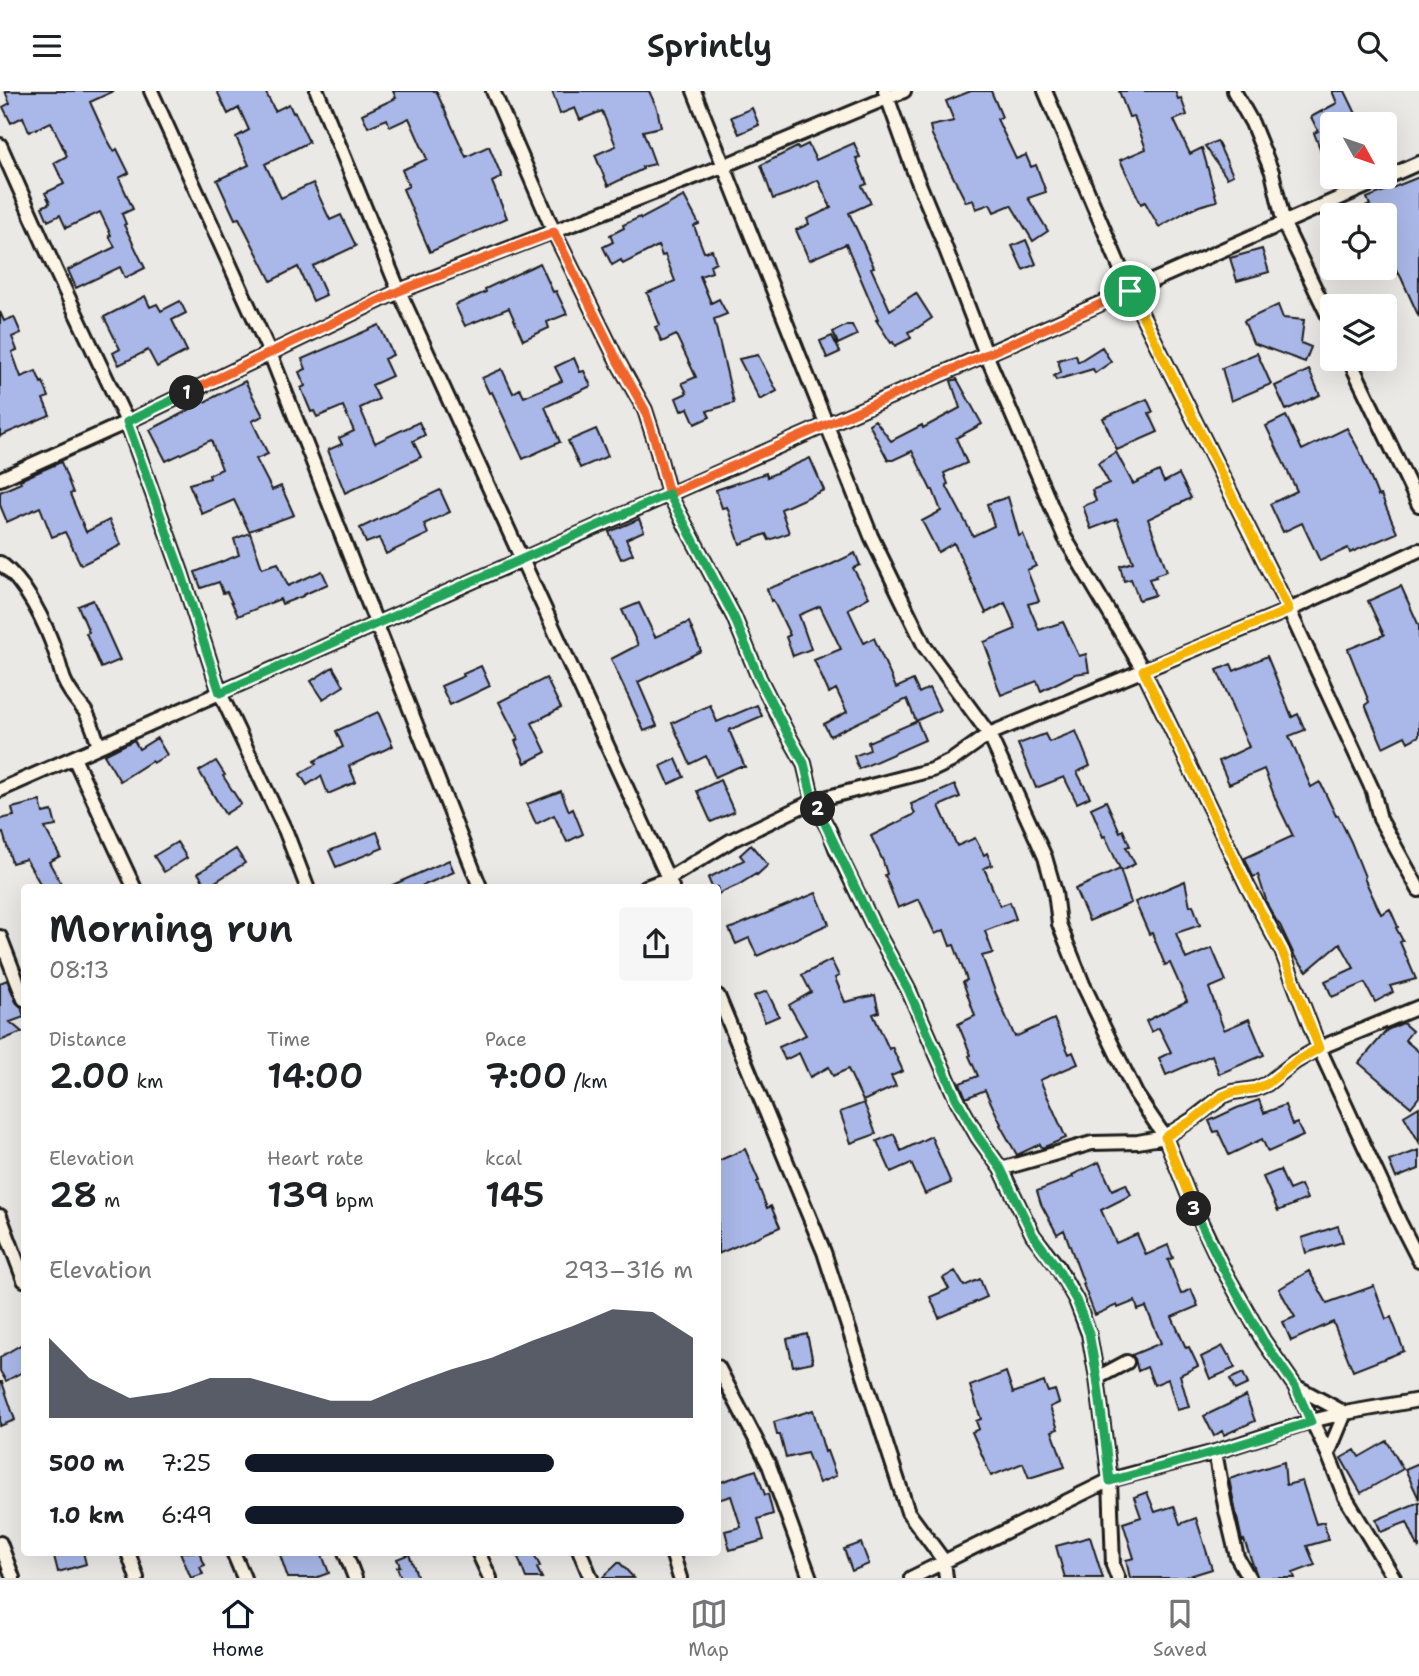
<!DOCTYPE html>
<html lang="en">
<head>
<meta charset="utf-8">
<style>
  :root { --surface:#fff; --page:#f6f6f6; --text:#202124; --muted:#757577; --line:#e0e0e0; --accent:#111827 }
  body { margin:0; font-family:"Shantell Sans",sans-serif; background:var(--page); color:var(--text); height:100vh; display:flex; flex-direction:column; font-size:26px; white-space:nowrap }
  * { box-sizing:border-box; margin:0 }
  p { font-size:23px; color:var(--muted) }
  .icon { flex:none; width:38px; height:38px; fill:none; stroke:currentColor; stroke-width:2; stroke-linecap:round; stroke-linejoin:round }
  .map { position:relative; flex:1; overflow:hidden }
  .panel { position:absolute; left:21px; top:793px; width:700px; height:672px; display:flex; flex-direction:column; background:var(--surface); border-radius:7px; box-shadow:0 7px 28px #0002 }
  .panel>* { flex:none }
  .needle { width:46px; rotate:130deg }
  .fabs { position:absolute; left:1320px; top:21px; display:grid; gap:14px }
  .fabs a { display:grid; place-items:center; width:77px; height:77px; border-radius:7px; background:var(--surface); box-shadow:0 7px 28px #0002; font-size:35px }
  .pin { position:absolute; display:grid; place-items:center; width:60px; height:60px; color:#fff; margin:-30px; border:4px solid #fff; border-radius:50%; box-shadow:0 2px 7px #0007 }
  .km { position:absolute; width:35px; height:35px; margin:-18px; border-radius:50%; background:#222; color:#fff; font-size:19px; line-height:35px; text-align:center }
  .round { display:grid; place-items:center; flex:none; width:74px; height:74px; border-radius:7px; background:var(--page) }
  .headline { display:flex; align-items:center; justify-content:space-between; height:119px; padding:0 28px }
  h1 { font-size:38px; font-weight:600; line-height:52px }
  .metrics { display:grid; grid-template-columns:repeat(3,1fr); gap:10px; height:119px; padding:7px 28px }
  .metrics div { display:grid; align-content:center }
  .metrics b { font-size:35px; font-weight:600 }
  .metrics small { font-size:19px; font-weight:400 }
  .metrics p { font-size:19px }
  .chart { height:196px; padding:14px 28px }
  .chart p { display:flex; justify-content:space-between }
  .chart svg { width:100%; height:126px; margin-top:7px; fill:var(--accent); opacity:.7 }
  ul { padding:0 28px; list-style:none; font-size:23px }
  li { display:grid; grid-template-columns:112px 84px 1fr; align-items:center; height:52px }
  li i { height:18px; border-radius:9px; background:var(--accent) }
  header { display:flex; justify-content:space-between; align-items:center; height:91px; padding:0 28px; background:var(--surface); font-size:32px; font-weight:600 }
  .tabs { display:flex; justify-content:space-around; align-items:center; height:98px; border-top:2px solid var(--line); background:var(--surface); font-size:19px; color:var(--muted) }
  .tabs a { display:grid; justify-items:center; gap:4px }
  .tabs .current { color:var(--accent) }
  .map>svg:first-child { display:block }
  .building { fill:#a9b8e8; stroke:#1c1c1c; stroke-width:2 }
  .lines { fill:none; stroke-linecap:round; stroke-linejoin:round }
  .minor-casing { stroke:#1c1c1c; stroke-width:18 }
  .minor { stroke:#fcf5e5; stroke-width:12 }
  .split-1-casing { stroke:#fff; stroke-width:14 }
  .split-2-casing { stroke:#fff; stroke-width:14 }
  .split-3-casing { stroke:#fff; stroke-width:14 }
  .split-4-casing { stroke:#fff; stroke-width:14 }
  .split-1 { stroke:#f0652b; stroke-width:9 }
  .split-2 { stroke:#22a559; stroke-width:9 }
  .split-3 { stroke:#22a559; stroke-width:9 }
  .split-4 { stroke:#f5b400; stroke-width:9 }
</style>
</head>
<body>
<header><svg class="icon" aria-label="menu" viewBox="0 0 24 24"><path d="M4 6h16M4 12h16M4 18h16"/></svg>Sprintly<svg class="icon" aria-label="search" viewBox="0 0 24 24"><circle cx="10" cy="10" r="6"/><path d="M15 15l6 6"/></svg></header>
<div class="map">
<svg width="1419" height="1487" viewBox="0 0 1419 1487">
  <rect width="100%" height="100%" fill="#ebe9e6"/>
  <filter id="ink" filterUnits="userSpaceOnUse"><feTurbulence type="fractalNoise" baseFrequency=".0143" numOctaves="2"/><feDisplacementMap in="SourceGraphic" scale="14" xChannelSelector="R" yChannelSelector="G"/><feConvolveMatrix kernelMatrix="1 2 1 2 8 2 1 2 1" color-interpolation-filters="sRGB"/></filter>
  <g filter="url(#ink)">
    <path class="building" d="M5 0H114L90 11 106 46 114 60 117 58 129 82 119 87 133 118 122 123 126 133 124 134 145 177 125 187 120 176 76 197 68 179 115 156 109 145 111 144 100 121 66 137 60 124 48 130 42 116 50 112 45 102 64 93 54 72 67 65 51 31 29 41 23 26 11 32 3 16 10 12Z
      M217 0H265L275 20 289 13 293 22 295 21 309 51 265 73 281 107 313 92 330 129 341 124 356 155 313 175 326 204 313 210 298 176 271 190 239 127 235 128 217 89 249 74 236 46 249 39 239 17 228 23Z
      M393 0H436L466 66 489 55 502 86 492 91 507 127 430 161 403 98 409 95 402 79 427 68 409 27 390 36 387 28 368 36 362 23 396 7Z
      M552 0H649L657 17 661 36 643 40 655 73 642 76 643 78 608 95 595 64 616 55 602 20 580 29 575 17 560 23Z
      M971 0H991L1002 26 997 28 1016 68 1026 64 1031 76 1036 74 1046 101 1028 107 1048 140 1033 150 1011 114 994 121 990 113 976 118 973 109 966 111 932 44 930 35 954 30 946 10Z
      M1119 0H1175L1178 8 1181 7 1187 24 1174 29 1190 63 1202 57 1217 110 1199 115 1189 120V119L1159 136 1145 111 1141 113 1120 69 1146 58 1134 25 1129 26Z
      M1332 0H1345L1361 33H1332V69L1326 58 1321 60 1314 42 1318 40 1311 26 1337 12Z
      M752 17 759 34 739 43 731 26Z
      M1217 50 1233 84 1227 87 1205 55Z
      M854 52 860 66 856 67 867 93 862 95 871 112 849 122 874 176 871 177 890 219 916 202 932 227 917 237 908 241 911 247 895 255 893 251 891 252 876 229 878 228 846 153 809 169 796 139 809 133 807 128 831 117 818 89 790 102 773 108 761 74 797 56 798 58 808 53 816 69Z
      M1419 86V226L1399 182 1398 183 1384 149V124H1347L1370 114 1367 107Z
      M684 105 699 133 694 135 704 161 712 159 716 171 710 174 712 181 700 185 711 212 719 208 727 223 714 228 734 312 707 320 710 326 695 333 688 317 681 320 676 307 687 302 682 292 696 286 676 244 662 251 655 236 660 234 647 202 675 190 665 164 662 165 658 155 623 173 621 169 612 174 603 156 613 151 610 144 624 137 623 134 640 126 641 128Z
      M1026 149 1036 173 1023 179 1012 155Z
      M1262 158 1269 181 1237 190 1230 167Z
      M540 172 553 201 556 200 567 223 547 231 549 237 523 249 509 217 465 235 455 214 486 201 485 198Z
      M145 205 150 216 157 213 161 220 180 210 186 222 172 229 187 260 157 276 148 259 119 274 113 262 120 258 104 226Z
      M1278 214 1283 227 1304 229 1301 252 1311 256 1305 271 1253 252 1244 230Z
      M0 221 4 230 14 226 21 242 12 246 17 259 12 261 21 286 36 280 41 292 43 291 49 306 43 308 50 324 0 345Z
      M379 234 393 264 384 268 392 285 372 294 379 308 360 317 375 352 419 331 425 344 413 350 421 366 345 402 328 359 342 353 339 347 354 340 343 315 317 326 314 320 311 321 301 297 305 295 299 281 306 278 302 268Z
      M847 234H852L857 244 838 253 833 241Z
      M832 245 840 261 827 267 820 250Z
      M1102 256 1111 271 1095 282 1093 278 1056 289 1054 285 1061 281 1058 269 1076 264 1078 271Z
      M1257 262 1271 293 1231 310 1222 277Z
      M758 264 777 300 760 309 739 268Z
      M574 267 580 281 584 280 591 295 545 316 560 351 523 368 492 301 489 302 482 287 502 278 513 302 520 298 524 306 562 290 555 276Z
      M1309 279 1320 304 1286 319 1275 295Z
      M957 288 982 333 956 347 967 372 944 382 948 393 946 394 973 445 994 435 987 413 1008 406 1019 445 1023 443 1036 475 1027 479 1039 510 1028 513 1039 539 1063 531 1079 565 1086 563 1089 581 1075 583 1041 600 1037 590 1001 604 989 571 991 570 984 551 1016 538 1005 512 986 522 954 452 938 461 922 430 941 420 933 399H931L912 360 893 369H888L869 333 875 329 891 350 922 334 923 337 960 317 951 290Z
      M245 290 263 325 252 330 268 363 256 368 272 399 281 395 294 424 249 440 234 409 202 423 189 393 210 387 209 384 222 378 211 349 166 370 150 339Z
      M1147 308 1153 321 1149 322 1158 341 1117 359 1103 327Z
      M1286 325 1302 359 1347 337 1360 361 1378 405 1381 404 1397 442 1350 462 1348 457 1320 470 1302 432 1283 441 1270 413 1297 400 1266 335Z
      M596 338 608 365 580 377 568 350Z
      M1116 361 1133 393 1159 380 1164 391 1179 383 1191 407 1148 428 1167 480 1155 484 1156 486 1149 488 1155 504 1139 509 1131 488 1124 490 1120 475 1133 471 1117 428 1091 438 1083 415 1096 410 1092 399 1109 392 1098 372Z
      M810 367 824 399 781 418 789 442 769 449 766 443 740 453 727 416 722 417 716 399 766 382 767 386Z
      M61 371 73 402 70 403 86 441 109 429 121 454 81 474 65 441 52 446 40 416 7 431 0 414V401L21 392 20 389Z
      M440 399 450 421 424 433 428 443 386 463 379 447 366 452 360 437Z
      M639 428 644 440 626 448 633 463 621 468 609 441Z
      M250 442 262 477 278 472 288 495 322 480 328 493 303 504V505L282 513 280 508 238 525 227 501 223 502 219 491 201 497 195 481 239 464 234 448Z
      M855 462 860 474 853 477 869 506 848 518 864 552 874 547 896 597 913 589 919 602 929 597 940 619 916 630 907 608 830 645 824 633 847 621 836 598 829 602 814 569 841 558 820 515 799 524 811 558 793 565 786 546 790 544 773 509 771 510 767 498 826 476Z
      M1401 495 1419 535V645L1408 651 1405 645 1383 656 1365 614 1369 611 1348 558 1384 544 1368 510Z
      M93 509 120 569 101 577 86 542 89 541 78 515Z
      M639 512 655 546 689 531 701 560 638 591 657 635 644 640 611 568 638 554 622 519Z
      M1267 565 1292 626 1298 623 1305 639 1289 645 1311 696 1320 691 1336 725 1338 724 1351 751 1365 786 1364 787 1381 823 1390 818 1398 836 1396 837 1403 850 1400 851 1416 888 1390 895 1393 901 1375 911 1365 892 1332 906 1325 890 1354 877 1340 852 1307 880 1295 866 1280 834 1277 831 1268 815 1258 784 1253 786 1245 767 1293 745 1277 712 1264 678 1229 693 1219 670 1249 656 1231 614 1232 613 1217 579 1231 573 1234 580Z
      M481 575 490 595 450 614 441 595 464 585 463 583Z
      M333 576 344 595 323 608 311 590Z
      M546 587 561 617 532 632 546 661 525 672 515 650 518 648 499 611Z
      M710 614 717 631 757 614 762 625 729 639 745 676H738L715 686 706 665 690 673 672 632Z
      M378 621 393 655 349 675 356 691 328 703 321 685 307 694 300 683 316 673 314 670 343 656 336 640Z
      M917 630 925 649 859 678 854 665 870 659 868 651Z
      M1076 640 1090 675 1077 681 1090 706 1077 712 1064 686 1036 697 1018 653 1045 643 1049 651Z
      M157 647 167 664 153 672 152 670 120 690 104 664 134 649 139 658Z
      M676 668 684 686 669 693 661 675Z
      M216 670 225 684 223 685 241 713 225 723 199 680Z
      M720 689 734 721 711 731 697 700Z
      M955 694 960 706 939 715 957 755 975 747 984 764 987 762 992 774 984 777 1000 815 1010 811 1016 828 985 840 993 862 982 865 996 903 1015 946 1054 928 1069 963 1073 961 1078 973 1040 989 1066 1047 1042 1057 1040 1053 1017 1064 1000 1034 1001 1033 985 999 966 1007 960 992 978 985 969 965 971 964 958 933 975 925 963 891 967 889 954 854 950 855 944 839 935 843 919 808 898 817 885 784 887 783 883 770 871 745 915 723 911 713Z
      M561 700 569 720 573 718 583 743 567 751 554 724 536 733 527 713Z
      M40 710 43 722 52 720 56 735 45 737 60 765 49 771 63 796H42L26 768 12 772 3 742 0 743V728L14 725 12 717Z
      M1106 710 1120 741 1123 739 1130 755 1126 756 1135 773 1121 780 1105 745 1103 746 1091 717Z
      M377 741 383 757 336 776 329 760Z
      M177 751 187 767 164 781 154 765Z
      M751 754 768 774 757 784 756 783 738 794 718 803V796H712L708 787 744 769 740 764Z
      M236 758 245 772 207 796 198 782Z
      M449 769 454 781 420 796H388Z
      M1120 778 1131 812 1089 830 1075 798Z
      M1185 790 1190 815 1193 814 1200 834 1176 842 1186 868 1212 857 1226 890 1209 897 1224 939 1249 928 1264 964 1219 983 1212 964 1166 984 1159 967 1171 961 1159 937 1151 941 1146 930 1187 910 1170 872 1165 874 1152 842 1149 843 1135 811Z
      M816 802 829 833 757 865 749 847 736 853 729 838Z
      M831 869 839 885 835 887 845 911 875 904 879 921 873 923 889 958 892 956 903 980 891 985 896 995 863 1010 848 978 833 985 829 976 810 986 799 962 785 969 779 956 806 944 789 914 811 901 802 884Z
      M7 889 16 911 21 916 24 926 10 931 22 941 0 950V892Z
      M767 900 779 925 765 931 754 905Z
      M1403 932 1412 940 1405 949 1419 961V1006L1411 1016 1359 972 1387 939Z
      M1259 1009 1264 1022 1285 1014 1292 1034 1297 1032 1303 1045 1268 1061 1262 1048 1229 1064 1218 1040 1214 1041 1209 1030 1237 1017Z
      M864 1012 876 1043 851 1052 840 1021Z
      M1419 1016V1051L1404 1025Z
      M894 1043 901 1060 931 1045 951 1092 925 1103 911 1072 891 1081 877 1050Z
      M745 1058 759 1090 757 1091 767 1117 771 1115 780 1136 718 1163V1070Z
      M1419 1059V1078L1396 1087 1389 1070Z
      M1099 1071 1112 1099 1126 1093 1131 1104 1101 1119 1116 1152 1137 1143 1146 1164 1168 1154 1173 1167 1168 1169 1181 1203 1191 1198 1198 1215 1172 1226 1186 1257 1189 1256 1198 1275 1180 1284 1189 1316 1177 1319 1168 1288 1154 1294 1147 1276 1138 1280 1135 1268 1132 1264 1161 1252 1146 1216 1138 1219 1135 1210 1118 1217 1117 1214 1095 1224 1083 1193H1084L1064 1139 1057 1143 1041 1113 1037 1100 1073 1086 1072 1084Z
      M1280 1079 1289 1099 1301 1094 1307 1108 1278 1120 1263 1086Z
      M1338 1135 1343 1151 1306 1162 1302 1147Z
      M955 1180 964 1195 980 1188 987 1206 939 1227 930 1206 949 1198 943 1187Z
      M1309 1180 1327 1212 1374 1195 1386 1228 1391 1226 1404 1260 1353 1280 1333 1231 1291 1250 1283 1231 1295 1226 1279 1198Z
      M807 1243 813 1271 793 1275 787 1248Z
      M24 1252V1280L6 1290 0 1280V1266Z
      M1223 1255 1228 1264H1230L1235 1277 1210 1288 1201 1266Z
      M1006 1281 1013 1302 1044 1291 1048 1301 1055 1299 1059 1312 1050 1316 1058 1338 1052 1340 1065 1376 1029 1387 1023 1372 991 1385 972 1341 979 1338 976 1330 981 1328 970 1295Z
      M1243 1282 1248 1293 1235 1299 1230 1288Z
      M0 1291H2L15 1329 0 1335Z
      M1246 1305 1255 1330 1224 1344 1222 1340 1214 1345 1204 1325Z
      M813 1319 825 1361 827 1360 836 1385 819 1392 807 1362 786 1367 780 1344H777L774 1331Z
      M1387 1350 1403 1378 1361 1402 1341 1367 1355 1359 1359 1366Z
      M1284 1371 1286 1394 1302 1390 1316 1433 1324 1431 1328 1449 1307 1455 1315 1474 1293 1482 1295 1487H1258L1244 1449 1242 1450 1229 1388Z
      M1419 1372V1408L1405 1378Z
      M756 1379 765 1404 768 1403 773 1423 758 1428 764 1449 730 1459 725 1440 741 1436 731 1405 718 1409V1392Z
      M1147 1401 1155 1421 1174 1415 1180 1433 1196 1427 1212 1478 1183 1487H1130L1126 1469 1134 1467 1123 1432 1141 1426 1134 1406Z
      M1419 1411V1458L1407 1431 1381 1441 1376 1429Z
      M1090 1446 1103 1487H1065L1056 1455Z
      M861 1452 869 1473 852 1480 844 1458Z
      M53 1461H83L86 1473 58 1481Z
      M180 1461H199L205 1474 200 1476 203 1483 191 1487Z
      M288 1461H321L329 1482 315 1487H288L280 1464Z
      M516 1461H533L540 1475 537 1477 542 1487H526Z
      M409 1463 418 1487H401L397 1476 400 1475 397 1468Z
      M619 1471 634 1487H602Z"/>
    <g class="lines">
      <defs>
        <path id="minor" d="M151 0 270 262 480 796
          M317 0 399 200 672 796
          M493 0 554 141 618 271 645 319 655 350 669 403 734 526 759 587 787 642 804 672 813 710 829 739 837 760 873 834 908 898 956 1007 978 1046 1001 1078 1033 1144 1057 1175 1076 1209 1089 1243 1097 1287
          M694 0 871 445 925 556 989 643 1045 766 1055 801 1059 833 1083 893 1103 935 1136 1003 1165 1046 1190 1108 1221 1174 1263 1249 1295 1295 1328 1363 1345 1406 1394 1487
          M885 0 913 78 942 148 986 263 1065 447 1143 579 1248 796 1282 860 1319 957 1399 1130 1419 1169
          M1045 0 1130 200 1289 519 1373 700 1380 728 1419 799
          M1234 0 1252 32 1272 81 1284 133 1332 233
          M0 54 55 178 127 331 181 481 220 602 286 741 307 796
          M1349 268 1419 414
          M0 388 127 331 399 200 723 75 904 0
          M0 472C26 491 46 533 56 563 59 572 61 581 64 589 69 601 77 610 85 620 92 631 95 644 99 655
          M74 667 134 796
          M0 699 1419 72
          M646 796 669 787 732 749 813 710 932 679 951 670 989 643 1289 519 1419 459
          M0 846 24 908
          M718 905 824 1161 908 1421 944 1470 946 1487
          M1001 1078 1092 1052 1138 1051 1165 1046 1193 1028 1223 1005 1233 1001 1255 998 1267 993 1295 971 1319 957 1419 916
          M0 1125 24 1189
          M718 1276 769 1374 810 1487
          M1295 1295 1345 1322 1328 1363
          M1215 1361 1226 1420 1237 1466 1249 1487
          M0 1452 13 1487
          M128 1461 137 1487
          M233 1461 244 1487
          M345 1461 355 1487
          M478 1461 490 1487
          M580 1461 591 1487
          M672 1461 680 1487
          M911 1487 1110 1389 1215 1361 1311 1330 1345 1322 1419 1309
          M1118 1487 1113 1474 1110 1389 1097 1287 1127 1271"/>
      </defs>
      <use href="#minor" class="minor-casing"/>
      <use href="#minor" class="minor"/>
    </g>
  </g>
  <g class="lines" filter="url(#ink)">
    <defs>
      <path id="split-1" d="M187 302 399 200 554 141 618 271 645 319 655 350 669 403 1130 200"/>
      <path id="split-2" d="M187 302 127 331 181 481 220 602 669 403 734 526 759 587 787 642 804 672 813 710 818 718"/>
      <path id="split-3" d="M818 718 873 834 908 898 956 1007 978 1046 1001 1078 1033 1144 1056 1175 1076 1209 1089 1242 1097 1287 1110 1390 1215 1361 1311 1331 1295 1295 1263 1249 1221 1174 1194 1118"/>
      <path id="split-4" d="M1130 200 1289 519 1143 579 1248 796 1282 860 1319 957 1295 971 1267 993 1255 998 1233 1001 1223 1005 1194 1028 1165 1046 1194 1118"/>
    </defs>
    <use href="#split-1" class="split-1-casing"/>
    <use href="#split-2" class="split-2-casing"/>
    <use href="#split-3" class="split-3-casing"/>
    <use href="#split-4" class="split-4-casing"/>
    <use href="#split-1" class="split-1"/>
    <use href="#split-2" class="split-2"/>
    <use href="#split-3" class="split-3"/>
    <use href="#split-4" class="split-4"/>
  </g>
</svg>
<div class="fabs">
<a><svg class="needle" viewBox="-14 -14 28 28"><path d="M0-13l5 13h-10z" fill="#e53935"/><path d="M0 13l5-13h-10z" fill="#757577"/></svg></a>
<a><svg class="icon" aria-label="locate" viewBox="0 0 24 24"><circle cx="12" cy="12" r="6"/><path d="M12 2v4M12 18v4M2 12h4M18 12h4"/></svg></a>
<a><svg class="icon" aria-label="layers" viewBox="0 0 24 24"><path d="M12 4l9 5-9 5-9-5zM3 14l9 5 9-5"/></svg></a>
</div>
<div class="pin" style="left:1130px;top:200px;background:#1e9e55"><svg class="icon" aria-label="arrive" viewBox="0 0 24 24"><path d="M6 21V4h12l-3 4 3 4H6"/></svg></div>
<b class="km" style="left:187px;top:302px">1</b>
<b class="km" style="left:818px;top:718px">2</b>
<b class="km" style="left:1194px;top:1118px">3</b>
<section class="panel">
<div class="headline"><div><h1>Morning run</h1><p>08:13</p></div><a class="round"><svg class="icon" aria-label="share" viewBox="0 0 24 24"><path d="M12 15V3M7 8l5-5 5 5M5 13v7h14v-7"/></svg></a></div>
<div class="metrics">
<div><p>Distance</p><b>2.00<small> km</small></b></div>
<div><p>Time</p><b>14:00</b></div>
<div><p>Pace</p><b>7:00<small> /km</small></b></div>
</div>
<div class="metrics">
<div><p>Elevation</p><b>28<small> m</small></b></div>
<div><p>Heart rate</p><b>139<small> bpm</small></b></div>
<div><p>kcal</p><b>145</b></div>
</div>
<div class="chart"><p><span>Elevation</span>293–316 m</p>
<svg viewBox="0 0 160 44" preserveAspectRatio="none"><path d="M0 44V16L10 30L20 37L30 35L40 30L50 30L60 34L70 38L80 38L90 32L100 27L110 23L120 17L130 12L140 6L150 7L160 16V44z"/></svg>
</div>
<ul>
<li><b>500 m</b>7:25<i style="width:69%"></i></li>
<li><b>1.0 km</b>6:49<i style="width:98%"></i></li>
</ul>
</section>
</div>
<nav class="tabs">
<a class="current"><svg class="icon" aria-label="home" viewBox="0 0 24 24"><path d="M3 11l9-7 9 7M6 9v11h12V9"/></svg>Home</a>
<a><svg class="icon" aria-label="map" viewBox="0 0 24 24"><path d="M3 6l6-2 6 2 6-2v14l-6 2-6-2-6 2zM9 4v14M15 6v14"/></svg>Map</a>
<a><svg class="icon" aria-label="saved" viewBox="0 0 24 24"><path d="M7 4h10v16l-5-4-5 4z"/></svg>Saved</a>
</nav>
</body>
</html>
